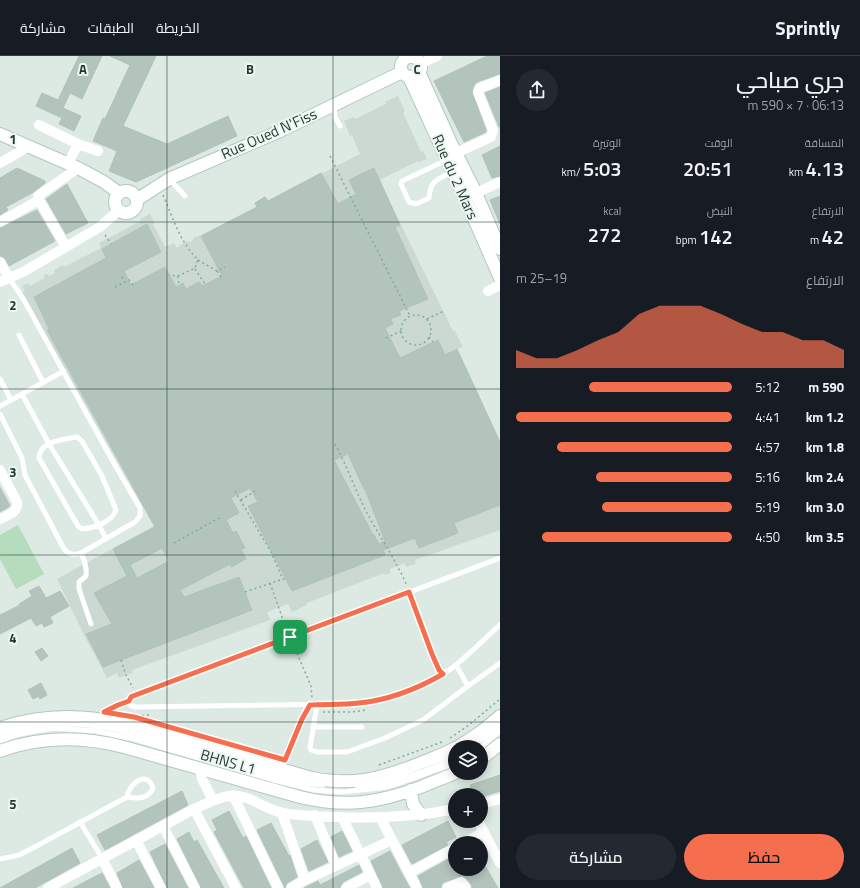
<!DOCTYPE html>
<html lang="ar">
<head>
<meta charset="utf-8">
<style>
  :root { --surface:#171b24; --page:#242831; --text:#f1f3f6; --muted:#9ea1a6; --line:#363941; --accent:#f56f4f }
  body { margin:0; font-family:"Titillium Web",Cairo,sans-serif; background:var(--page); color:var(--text); direction:rtl; height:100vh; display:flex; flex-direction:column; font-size:15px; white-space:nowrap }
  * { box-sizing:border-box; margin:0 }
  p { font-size:13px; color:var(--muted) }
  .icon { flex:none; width:22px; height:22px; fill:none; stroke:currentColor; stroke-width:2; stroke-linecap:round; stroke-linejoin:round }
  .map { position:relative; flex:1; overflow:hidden; direction:ltr }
  .drawer { display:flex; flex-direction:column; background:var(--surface); width:360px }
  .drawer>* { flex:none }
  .fabs { position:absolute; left:448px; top:684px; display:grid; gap:8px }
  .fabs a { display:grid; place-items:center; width:40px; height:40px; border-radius:50%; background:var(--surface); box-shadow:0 2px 10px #0003; font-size:20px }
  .pin { position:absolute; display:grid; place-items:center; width:34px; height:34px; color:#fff; margin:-17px; border-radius:8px; box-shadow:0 2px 6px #0006 }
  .round { display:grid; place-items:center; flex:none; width:42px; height:42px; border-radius:21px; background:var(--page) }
  .headline { display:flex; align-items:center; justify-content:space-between; height:68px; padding:0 16px }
  h1 { font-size:22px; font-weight:600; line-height:30px }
  .stats { display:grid; grid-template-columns:repeat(3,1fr); gap:6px; height:68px; padding:4px 16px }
  .stats div { display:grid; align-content:center }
  .stats b { font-size:20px; font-weight:600 }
  .stats small { font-size:11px; font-weight:400 }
  .stats p { font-size:11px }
  .chart { height:112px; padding:8px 16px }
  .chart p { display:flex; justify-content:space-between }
  .chart svg { width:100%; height:72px; margin-top:4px; fill:var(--accent); opacity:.7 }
  .cta { display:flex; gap:8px; margin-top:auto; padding:8px 16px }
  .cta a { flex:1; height:46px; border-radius:24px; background:var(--accent); color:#111; font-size:16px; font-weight:600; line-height:46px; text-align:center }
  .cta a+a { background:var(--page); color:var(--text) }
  ul { padding:0 16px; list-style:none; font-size:13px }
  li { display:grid; grid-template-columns:64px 48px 1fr; align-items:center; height:30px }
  li i { height:10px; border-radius:5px; background:var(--accent) }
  header { display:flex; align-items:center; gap:24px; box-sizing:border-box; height:56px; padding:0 20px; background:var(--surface); border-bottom:1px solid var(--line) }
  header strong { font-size:19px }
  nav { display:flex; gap:22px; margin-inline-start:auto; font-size:14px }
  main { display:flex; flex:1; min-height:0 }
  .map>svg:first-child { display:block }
  .built { fill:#cbd9d2 }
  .green { fill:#b5dcbd }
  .building { fill:#b2c4bc; stroke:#b0c3ba; fill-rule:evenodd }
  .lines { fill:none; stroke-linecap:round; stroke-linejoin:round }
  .secondary-casing { stroke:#b0c9bf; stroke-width:14 }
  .path { stroke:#7cae9c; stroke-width:1.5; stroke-dasharray:2 3; stroke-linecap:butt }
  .lane { stroke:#fff; stroke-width:5 }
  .street { stroke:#fff; stroke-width:10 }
  .secondary { stroke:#fff; stroke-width:12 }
  .route-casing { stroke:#fff; stroke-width:8 }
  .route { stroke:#f56f4f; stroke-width:5 }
  .grid { fill:none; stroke:#1f3930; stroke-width:1; stroke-opacity:0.55 }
  .labels { text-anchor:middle; stroke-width:4; stroke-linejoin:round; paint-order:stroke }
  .street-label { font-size:15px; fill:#1f3930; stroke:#edf6f1 }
  .grid-label { font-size:13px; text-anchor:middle; font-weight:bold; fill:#1f3930; stroke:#edf6f1; stroke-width:4; stroke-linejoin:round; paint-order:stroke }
</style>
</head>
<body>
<header>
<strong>Sprintly</strong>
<nav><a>الخريطة</a><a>الطبقات</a><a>مشاركة</a></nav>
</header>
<main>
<section class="drawer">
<div class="headline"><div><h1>جري صباحي</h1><p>06:13 · 7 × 590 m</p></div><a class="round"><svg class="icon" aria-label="share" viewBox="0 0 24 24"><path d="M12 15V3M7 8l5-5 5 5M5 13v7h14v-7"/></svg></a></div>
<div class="stats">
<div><p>المسافة</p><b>4.13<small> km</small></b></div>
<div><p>الوقت</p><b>20:51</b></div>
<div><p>الوتيرة</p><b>5:03<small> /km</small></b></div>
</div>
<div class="stats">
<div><p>الارتفاع</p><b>42<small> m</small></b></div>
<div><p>النبض</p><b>142<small> bpm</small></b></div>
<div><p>kcal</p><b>272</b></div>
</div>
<div class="chart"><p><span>الارتفاع</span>19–25 m</p>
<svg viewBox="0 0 160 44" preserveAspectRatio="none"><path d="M0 44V33L10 38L20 38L30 33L40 27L50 22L60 11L70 6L80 6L90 6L100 11L110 17L120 22L130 22L140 27L150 27L160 33V44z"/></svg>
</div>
<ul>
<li><b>590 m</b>5:12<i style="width:66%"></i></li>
<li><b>1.2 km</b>4:41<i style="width:100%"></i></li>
<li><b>1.8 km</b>4:57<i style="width:81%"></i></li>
<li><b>2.4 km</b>5:16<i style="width:63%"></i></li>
<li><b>3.0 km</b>5:19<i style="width:60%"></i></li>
<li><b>3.5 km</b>4:50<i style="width:88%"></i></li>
</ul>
<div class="cta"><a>حفظ</a><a>مشاركة</a></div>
</section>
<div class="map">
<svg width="500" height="832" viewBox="0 0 500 832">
  <rect width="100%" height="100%" fill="#dde9e3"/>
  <path class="built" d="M398 40 405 55 403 57 421 96 423 95 427 103 419 106 418 105 379 124 453 275H455L463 291 457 293 500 386V474L415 504 416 508 406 511 404 507 390 513 391 517 385 519 384 517 307 547V549L292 556 288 548 267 556 270 564 132 614 133 617 126 619 119 622 117 617 107 622 86 583 57 523 154 470 22 237 25 235 22 230 28 227 30 230 45 222 44 219 47 218 49 220 55 217 54 214 58 212 62 209 64 211 101 192 99 187 141 165 140 163 150 158 155 167 153 168 165 191 174 187 177 192 184 187 188 185 190 186 194 184 193 182 200 179 201 180 257 151 255 147 265 141 268 145 360 98 352 79 350 80 344 65 354 61 355 63 386 48 385 46Z"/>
  <path class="green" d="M18 469 44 518 16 533 0 503V479Z"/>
  <path class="building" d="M79 0H102L82 43 70 37 63 52 81 60 74 75 59 68 62 62 36 50 42 37 58 44Z
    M110 0H156L123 70 167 88 228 60 237 80 136 126 109 115 117 95 93 85 103 62 105 63 130 9Z
    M487 0H500V18L477 26 474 29 472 36 486 74V76L464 86 434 25Z
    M500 31V71H499L485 37Z
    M500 90V120L492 122 482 99Z
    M17 112 45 125V127L32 137 6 151 8 154 0 159V122Z
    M374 112 400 169 395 171 428 243 399 255 401 259 392 262 391 264 393 268 385 272 400 302 438 284 445 299 457 293 500 386V449L454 467 458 477 419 492 415 482 383 494 385 499 292 535 248 450 258 446 250 432 231 442 239 457 226 464 233 477 236 475 245 492 241 493 246 503 231 511 230 508 180 534 184 541 239 521 252 554 103 611 86 578 112 568 94 537 127 520 113 493 155 471 47 274 49 273 34 241 106 202 102 193 147 168 161 196 124 215 131 229 165 211 176 231 183 227 186 233 199 226 202 230 222 220 201 180 257 151 255 147 265 141 268 145 321 117 338 148 356 138 349 124ZM348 398 364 433H365L381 475 385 485 379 488 374 479H373L334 404ZM162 492 169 505 137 522 130 509Z
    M67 128 88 167 66 178 46 143Z
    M500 140V168L490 144Z
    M37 154 55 185 9 210 5 202 0 200V172Z
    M0 431 10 450 0 456Z
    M39 530 46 542 60 535 69 550 50 561 53 567 44 571 42 567 36 570 31 562 0 578V559L20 549 19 548 32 540 29 535Z
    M42 592 48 600 41 605 35 596Z
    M41 627 47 639 40 643 39 640 33 643 28 634Z
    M500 719V735L481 741V739H473L470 729Z
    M182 735 188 749 105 794 97 779Z
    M229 755 243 782 246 780 271 832H244L214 776 217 774 212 764Z
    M448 765 456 781 446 786 448 789 412 808 402 789Z
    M271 767 289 800 290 799 297 821 287 827 285 832 257 774Z
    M342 775 352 795 339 801 331 781Z
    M189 776 194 786 197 784 224 832H201L177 783Z
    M317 784 328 806 309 815 301 793Z
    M165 788 188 832H167L150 796Z
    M72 792 80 807 35 832H0Z
    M390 795 403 820 410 832H383L371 805Z
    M454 800 455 803V813H481V809L484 808 498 832H472L471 828 466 822 462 820 444 826 442 828 441 832H423L418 820Z
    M139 804 154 832H123L117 817Z
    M359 809 362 816 343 826 340 832H304L318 825 320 829Z
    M102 817 110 832H73Z"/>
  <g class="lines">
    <defs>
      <path id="secondary" d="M401 11a10 10 0 1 1 20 0a10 10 0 1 1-20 0Z
        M419 16 451 87 476 137 500 193
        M409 21 467 147 500 222
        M0 78 78 112 104 126 119 137
        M115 146a11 11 0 1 1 22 0a11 11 0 1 1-22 0Z
        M138 143 169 123 278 76 402 16
        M0 672C39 659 79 658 119 667L312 722C353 730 380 723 418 708 430 703 443 699 455 692
        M458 691 482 675 500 660
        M0 695C41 680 82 680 124 691L300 741C345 752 378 747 421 731 432 726 444 722 455 717
        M481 703 500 688
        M411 734 413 748 421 759"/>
    </defs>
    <use href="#secondary" class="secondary-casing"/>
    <path class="path" d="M330 100 410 260
      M163 139C173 162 180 186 198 204L195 212 178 220 169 219
      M105 179 111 188
      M198 204 217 215 225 211
      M195 213 205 228
      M217 215 221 221
      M178 220 179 229
      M122 221 125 227
      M115 231 129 224 133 229
      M401 274a15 15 0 1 1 30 0a15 15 0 1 1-30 0Z
      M427 263 444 255
      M429 281 433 286
      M386 282 401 275
      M335 388C347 410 355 434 367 457 380 481 396 504 407 530
      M235 435 271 496 283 523
      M241 444 255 435
      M174 487 221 461
      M270 527 287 575
      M245 536 286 522
      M412 543 438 612
      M293 588 311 630 312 642
      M121 604 126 619 133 632
      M323 656H352L367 654
      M137 660 149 659
      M450 682 469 669 500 643
      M286 703 306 655
      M379 709 442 686"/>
    <path class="lane" d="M334 49 335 61 340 70
      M447 104 402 125 401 128 409 146 416 148 429 142C430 124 438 123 453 116
      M170 124 185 140
      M19 279 43 326
      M0 323 11 344
      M22 338 49 388 99 469 106 483
      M0 350 64 315
      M0 358 22 402 25 419 63 491C67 498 73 500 81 497L135 466 140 460V452L116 411 24 244 9 222
      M77 381 82 385 102 420 116 454C112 466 94 472 82 473L78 470 39 402C39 386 64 383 77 381Z
      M81 497C84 504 87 511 86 520L79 526V533L91 568
      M500 502 133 640 131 641 129 645 131 650 136 651 344 648C383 646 420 635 452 612 469 599 484 583 500 569
      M468 630 500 607
      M317 649 310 691 311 694 317 696H347L385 682 423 664 468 630 456 609
      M99 662C107 653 117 648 129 645
      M313 671H362
      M0 680C74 654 125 675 196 697 230 707 264 716 298 726L323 729
      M0 685 20 678 52 672 96 675 134 683 277 725 314 734 342 736 388 731 448 710 455 706
      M472 691 500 669
      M481 691 500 675
      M357 730C389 729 427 716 455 701
      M80 766 102 802
      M0 803 19 799 31 793 127 741C138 743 147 743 153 733 148 713 129 727 127 741"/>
    <path class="street" d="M420 8 437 0
      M39 69 78 88
      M456 97 491 81 493 74 478 36 480 32 500 24
      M0 107 28 91
      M68 108 78 88 98 95
      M476 137 500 126
      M0 166 39 144
      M66 191 39 144 38 140 78 112
      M0 206 9 222
      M0 226 23 216 100 171 119 154
      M488 235 500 229
      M0 414 17 446C19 456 8 459 0 463
      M200 714 202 723 213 744
      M233 739 278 832
      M481 748 500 743
      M194 753 236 832
      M282 757 305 824
      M315 759 336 810
      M342 761 377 832
      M380 761 392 784
      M478 765 500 807
      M163 770 195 832
      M136 784 161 832
      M464 787 484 776
      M102 802 117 832
      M409 817 455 792
      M48 832 194 753C215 744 231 733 254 745 265 751 275 756 288 758 343 763 401 764 455 753
      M291 832 305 824 392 784 417 832
      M346 832 370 819
      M447 832 461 826 466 832"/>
    <use href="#secondary" class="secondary"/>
  </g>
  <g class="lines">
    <defs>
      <path id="route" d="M409 536 432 598 439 614 443 618C417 633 390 644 359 647 343 649 326 648 310 649L302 663 285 704 134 661 104 656 118 649 129 645 131 641 133 640Z"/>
    </defs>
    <use href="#route" class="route-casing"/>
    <use href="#route" class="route"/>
  </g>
  <path class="grid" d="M167 0V832M333 0V832M0 166H500M0 333H500M0 499H500M0 666H500"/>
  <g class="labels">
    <g class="street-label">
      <text transform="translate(269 78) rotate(-24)" y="5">Rue Oued N'Fiss</text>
      <text transform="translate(455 121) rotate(66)" y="5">Rue du 2 Mars</text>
      <text transform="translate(228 706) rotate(16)" y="5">BHNS L1</text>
    </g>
  </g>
  <g class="grid-label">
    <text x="83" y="18">A</text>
    <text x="250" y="18">B</text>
    <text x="417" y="18">C</text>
    <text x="13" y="88">1</text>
    <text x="13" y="254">2</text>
    <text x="13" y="421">3</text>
    <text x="13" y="587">4</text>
    <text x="13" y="753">5</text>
  </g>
</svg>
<div class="fabs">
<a><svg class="icon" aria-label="layers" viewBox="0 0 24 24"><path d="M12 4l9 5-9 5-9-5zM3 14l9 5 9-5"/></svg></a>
<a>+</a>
<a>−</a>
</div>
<div class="pin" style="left:290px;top:581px;background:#1e9e55"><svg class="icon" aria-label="arrive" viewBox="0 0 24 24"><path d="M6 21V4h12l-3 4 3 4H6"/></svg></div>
</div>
</main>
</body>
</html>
